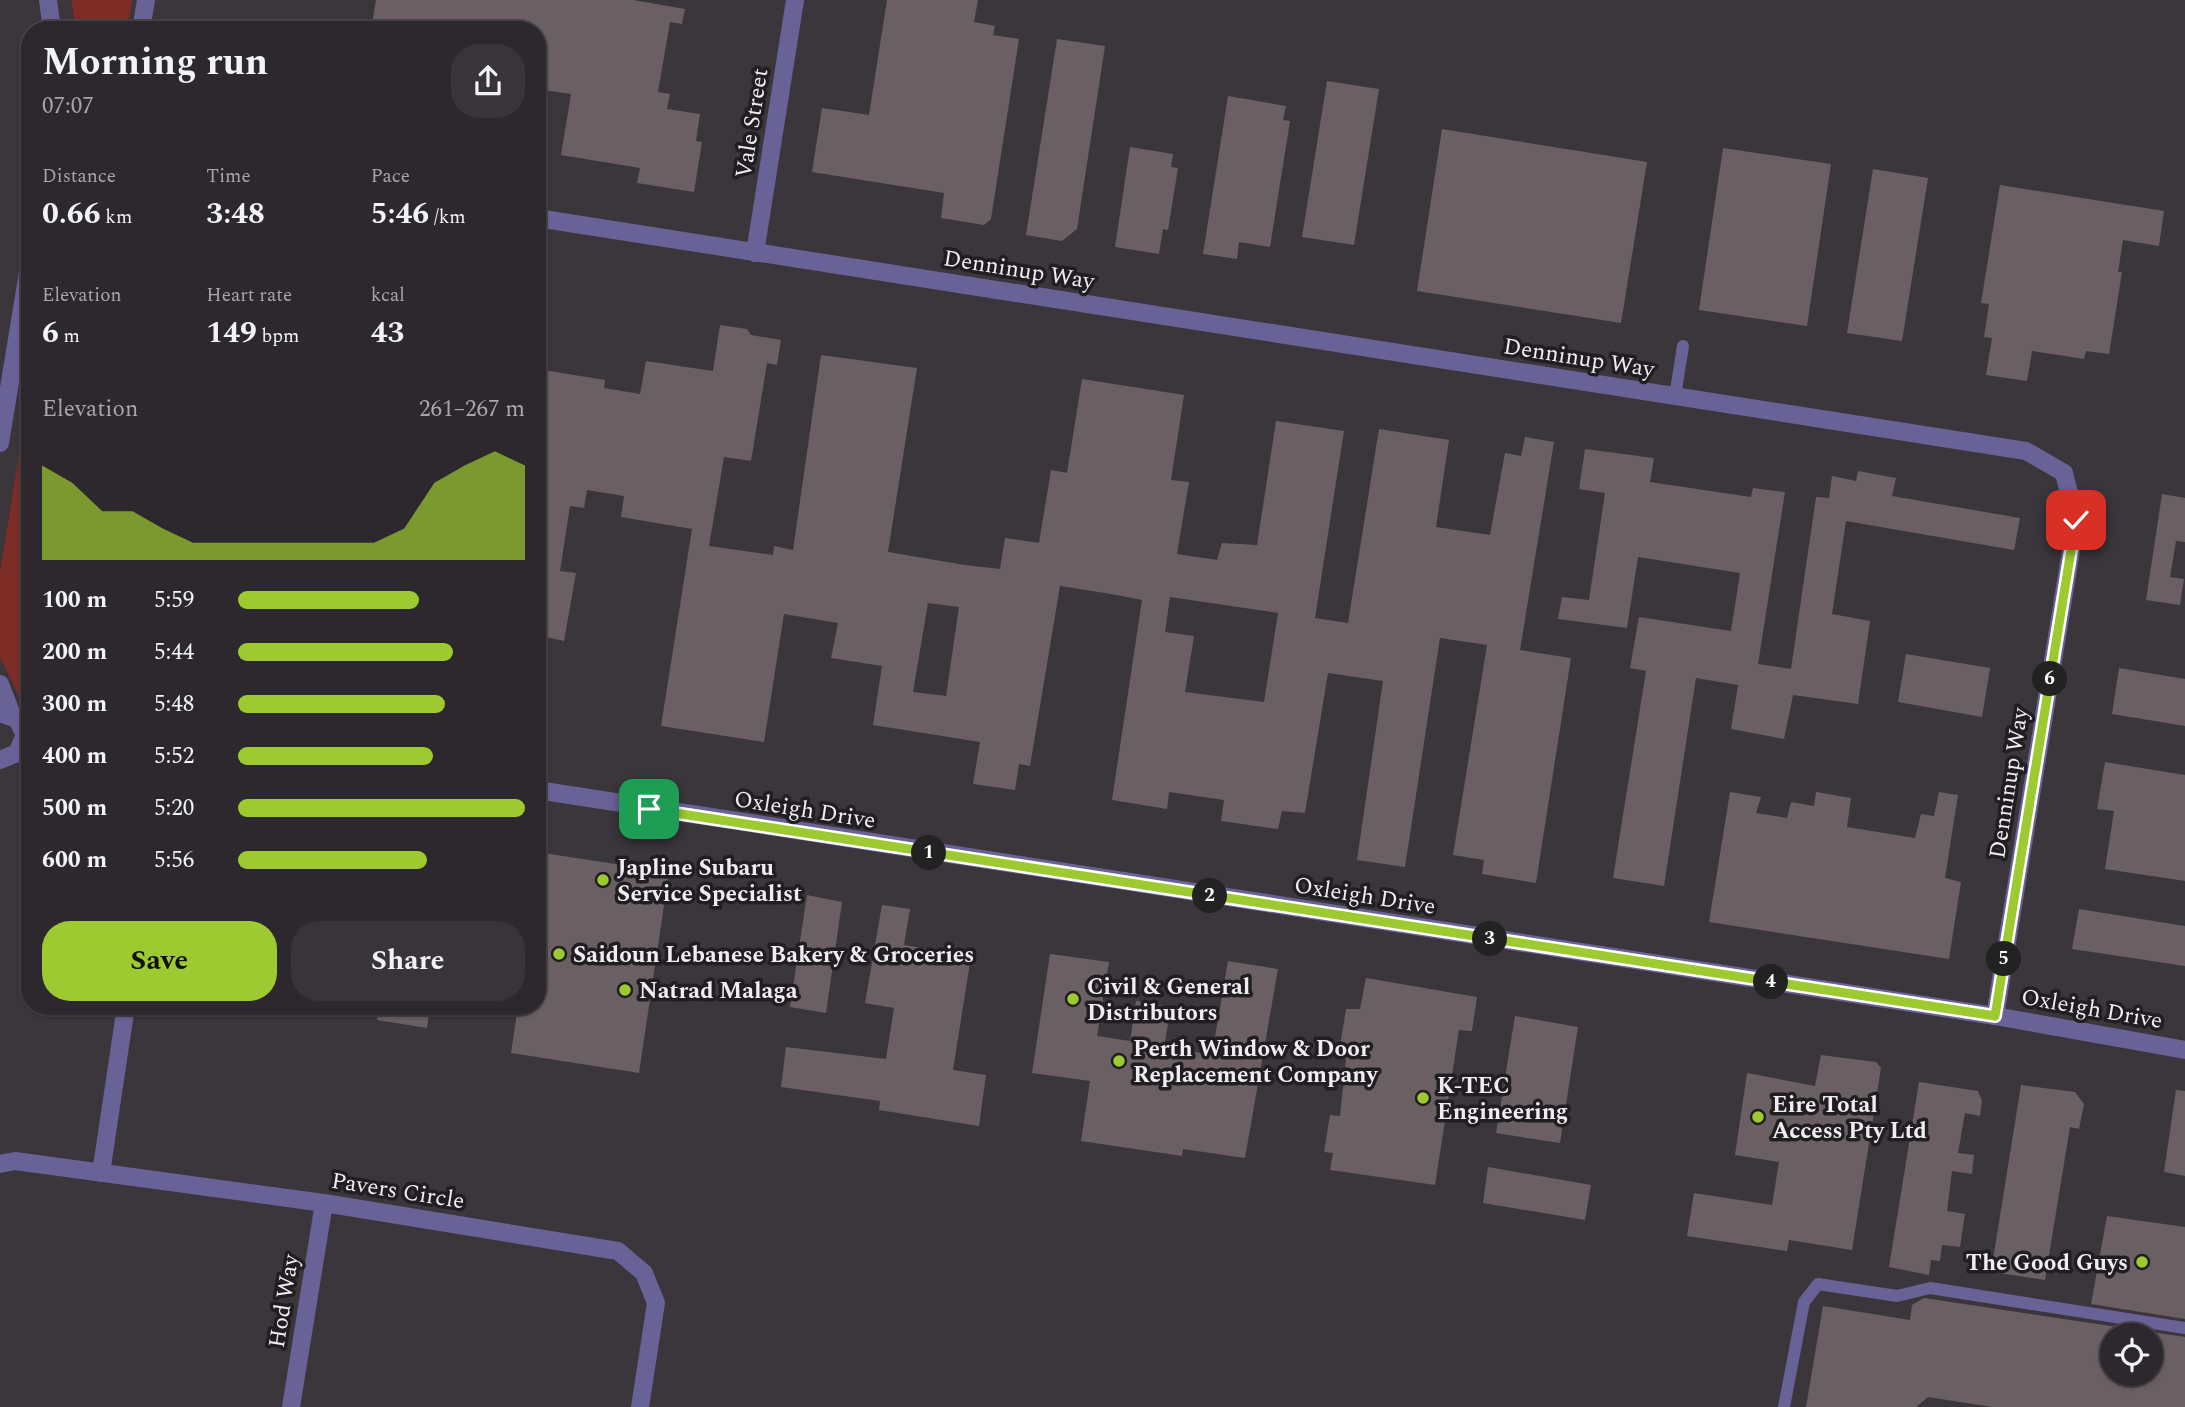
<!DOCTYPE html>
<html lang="en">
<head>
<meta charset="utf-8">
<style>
  :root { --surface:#2c282d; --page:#383439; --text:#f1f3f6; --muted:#a6a6aa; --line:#484449; --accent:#9dca30 }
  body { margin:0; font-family:Spectral,serif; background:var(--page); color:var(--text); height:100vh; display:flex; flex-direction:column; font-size:26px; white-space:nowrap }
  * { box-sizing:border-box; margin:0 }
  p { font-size:23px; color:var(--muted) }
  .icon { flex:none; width:38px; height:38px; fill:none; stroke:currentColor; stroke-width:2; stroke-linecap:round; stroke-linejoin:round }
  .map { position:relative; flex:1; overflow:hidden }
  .side { position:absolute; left:21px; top:21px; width:525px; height:994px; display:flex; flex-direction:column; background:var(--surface); border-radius:28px; box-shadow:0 2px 5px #0004,0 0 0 2px var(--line) }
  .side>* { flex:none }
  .tools { position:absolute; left:2100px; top:1323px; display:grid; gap:14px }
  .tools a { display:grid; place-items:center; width:63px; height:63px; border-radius:50%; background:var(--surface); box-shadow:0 2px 5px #0004,0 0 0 2px var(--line); font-size:35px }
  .pin { position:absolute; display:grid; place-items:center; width:60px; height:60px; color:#fff; margin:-30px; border-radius:14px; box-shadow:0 4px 10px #0006 }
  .km { position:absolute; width:35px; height:35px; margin:-18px; border-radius:50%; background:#222; color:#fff; font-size:19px; line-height:35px; text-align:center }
  .round { display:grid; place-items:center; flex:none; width:74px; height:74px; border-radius:28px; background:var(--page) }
  .head { display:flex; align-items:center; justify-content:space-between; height:119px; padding:0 21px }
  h1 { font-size:38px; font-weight:700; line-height:52px }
  .stats { display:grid; grid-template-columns:repeat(3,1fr); gap:10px; height:119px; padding:7px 21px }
  .stats div { display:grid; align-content:center }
  .stats b { font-size:30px; font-weight:700 }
  .stats small { font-size:19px; font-weight:400 }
  .stats p { font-size:19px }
  .chart { height:196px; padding:14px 21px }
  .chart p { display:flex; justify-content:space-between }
  .chart svg { width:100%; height:126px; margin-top:7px; fill:var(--accent); opacity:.7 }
  .primary-button { display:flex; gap:14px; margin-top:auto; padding:14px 21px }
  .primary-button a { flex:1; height:80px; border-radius:28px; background:var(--accent); color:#111; font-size:28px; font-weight:700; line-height:80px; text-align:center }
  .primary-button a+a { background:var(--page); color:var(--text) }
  ul { padding:0 21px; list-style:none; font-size:23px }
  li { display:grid; grid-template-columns:112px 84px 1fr; align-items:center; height:52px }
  li i { height:18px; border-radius:9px; background:var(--accent) }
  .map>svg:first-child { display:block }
  .green { fill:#7e2c26 }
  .building { fill:#6a6063; fill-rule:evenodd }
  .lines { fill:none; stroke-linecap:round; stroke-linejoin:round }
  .service { stroke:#696297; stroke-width:12 }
  .minor { stroke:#696297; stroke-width:18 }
  .tertiary { stroke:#696297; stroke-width:18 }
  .route-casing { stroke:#fff; stroke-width:14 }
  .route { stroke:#9dca30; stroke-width:9 }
  .poi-dot { fill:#9dca30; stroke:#201e21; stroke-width:2.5 }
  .labels { text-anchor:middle; stroke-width:7; stroke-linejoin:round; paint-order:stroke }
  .street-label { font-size:23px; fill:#f0ecf1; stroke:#201e21 }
  .poi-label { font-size:23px; font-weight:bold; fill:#f0ecf1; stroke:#201e21; text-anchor:start }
</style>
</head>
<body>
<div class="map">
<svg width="2185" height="1407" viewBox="0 0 2185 1407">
  <rect width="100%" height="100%" fill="#3b353c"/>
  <path class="green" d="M71 0H132L128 30H76Z
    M30 386V710L23 704 0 657V572Z"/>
  <path class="building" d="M376 0H633L685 9 682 24 670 22 658 92 670 94 667 109 700 114 696 141 702 142 694 192 637 183 640 168 561 155 571 94 537 89V30H371Z
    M887 0H978L974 22 995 26 993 35 1019 39 991 219 984 225 941 218 944 193 812 172 822 108 869 115Z
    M1057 39 1105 46 1077 229 1062 241 1026 235Z
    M1327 81 1379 89 1354 245 1302 237Z
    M1228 96 1286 106 1283 120 1290 121 1270 247 1239 242 1237 259 1203 254Z
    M1442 129 1647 162 1621 323 1417 291Z
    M1130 147 1173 154 1171 167 1178 168 1168 230 1163 229 1159 254 1115 247Z
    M1723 148 1831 164 1807 326 1699 310Z
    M1873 169 1928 178 1902 341 1847 333Z
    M2000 185 2164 211 2159 246 2123 240 2118 272H2122L2109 354 2086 351 2084 359 2032 351 2027 381 1986 375 1992 338 1984 337 1989 304 1981 303Z
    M720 325 747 329 751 335 781 340 777 365 767 363 751 461 724 457 709 546 773 555 774 546 793 550 821 355 917 368 888 552 965 565 1000 569 1005 538 1039 543 1051 470 1067 473 1082 379 1184 395 1171 480 1189 482 1177 554 1217 560 1222 543 1257 545 1276 421 1344 431 1315 618 1348 623 1379 429 1449 440 1436 527 1490 535 1505 453 1521 456 1525 437 1554 442 1520 650 1571 658 1536 883 1482 874 1484 860 1453 855 1487 645 1440 638 1405 867 1357 860 1383 681 1328 673 1305 813 1282 811 1278 829 1221 821 1224 800 1169 792 1167 809 1112 800 1142 600 1111 594 1060 586 1030 766 1019 764 1015 790 973 784 980 742 873 725 882 666 831 658 838 623 784 614 764 742 661 726 692 529 621 517 624 496 587 490 584 508 570 506 560 571 576 573 564 641 537 635V369L605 380 604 388 640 394 646 361 713 371ZM1170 597 1278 613 1264 702 1185 692 1194 636 1165 632ZM928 603 959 607 946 696 913 692Z
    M1585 449 1654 458 1650 482 1751 497 1753 488 1785 492 1758 664 1791 669 1816 497 1829 498 1832 476 1856 481 1858 471 1896 478 1892 496 2020 518 2014 550 1846 521 1832 614 1870 621 1858 704 1793 695 1784 739 1731 729 1738 685 1696 678 1664 886 1613 878 1646 671 1630 668 1639 617 1731 631 1740 573 1638 557 1627 628 1558 619 1562 597 1589 600 1605 493 1579 489Z
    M2162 494 2185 498V542L2176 541 2170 577 2184 579 2180 605 2146 600Z
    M1906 654 1990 668 1982 717 1898 702Z
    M2119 668 2185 679V726L2112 714Z
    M2105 762 2185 775V881L2105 869 2114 811 2097 809Z
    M1730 792 1761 797 1756 813 1787 818 1791 802 1814 806 1816 792 1851 798 1847 827 1915 838 1921 814 1934 816 1939 792 1958 795 1945 878 1961 882 1949 959 1709 922Z
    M543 853 669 872 639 1073 511 1053 518 1006H537V888Z
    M807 895 842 902 826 1013 790 1007Z
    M882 905 910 909 904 945 971 956 953 1070 986 1075 979 1126 879 1110 880 1101 781 1087 786 1047 886 1059 894 1008 865 1003Z
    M2079 909 2185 926V966L2072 949Z
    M1050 954 1109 962 1097 1036 1130 1041 1136 1001 1171 1007 1164 1047 1212 1055 1228 961 1278 969 1245 1158 1183 1149 1182 1156 1081 1141 1090 1081 1032 1073Z
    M1366 978 1477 997 1472 1031 1459 1030 1435 1185 1330 1170 1333 1153 1324 1152 1330 1115 1340 1116 1346 1059 1338 1058 1346 1009H1360Z
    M379 1006H430L427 1028 377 1020Z
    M1515 1016 1578 1027 1560 1143 1496 1133Z
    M1821 1055 1876 1062 1881 1068 1852 1250 1789 1240 1787 1251 1687 1236 1694 1193 1772 1205 1779 1162 1735 1155 1747 1073 1815 1086Z
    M1919 1082 1978 1091 1982 1101 1980 1116 1965 1113 1958 1153 1974 1155 1972 1174 1952 1171 1947 1211 1965 1214 1960 1247 1942 1245 1940 1261 1931 1260 1929 1275 1889 1267Z
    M2021 1085 2075 1092 2084 1104 2079 1129 2070 1127 2045 1280 1991 1272Z
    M2176 1090 2185 1091V1176L2164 1172Z
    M1488 1167 1591 1185 1585 1220 1483 1203Z
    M2107 1216 2185 1227V1319L2091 1304Z
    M1924 1298 2185 1337V1407H1992L1928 1397 1916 1407H1806L1823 1306 1910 1320 1912 1305ZM2112 1335H2151V1374H2112Z"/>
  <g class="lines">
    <path class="service" d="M1675 396 1683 346
      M1784 1407 1804 1302 1818 1284 1897 1296 1930 1288 2185 1328"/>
    <path class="minor" d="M141 30 146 0
      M537 218 2026 451 2064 473 2076 520 1995 1016
      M755 253 795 0
      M0 1164 15 1161 324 1203 618 1251 644 1273 656 1303 640 1407
      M101 1173 126 1006
      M291 1407 324 1203"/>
    <path class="tertiary" d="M48 0 52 30
      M0 443 30 260
      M0 684 12 715
      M0 713 17 719 25 735 17 753 0 760
      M537 790 1995 1016 2185 1050"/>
  </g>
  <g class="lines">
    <defs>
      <path id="route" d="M649 809 1995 1016 2076 520"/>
    </defs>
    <use href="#route" class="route-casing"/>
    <use href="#route" class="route"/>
  </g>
  <g class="poi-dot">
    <circle cx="603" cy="880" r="7"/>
    <circle cx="559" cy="954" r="7"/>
    <circle cx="625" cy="990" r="7"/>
    <circle cx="1073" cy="999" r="7"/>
    <circle cx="1119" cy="1061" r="7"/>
    <circle cx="1423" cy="1098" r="7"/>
    <circle cx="1758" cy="1117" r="7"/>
    <circle cx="2142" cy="1262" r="7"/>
  </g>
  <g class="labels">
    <g class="street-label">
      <text transform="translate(751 123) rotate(-81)" y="8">Vale Street</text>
      <text transform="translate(1019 269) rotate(9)" y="8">Denninup Way</text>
      <text transform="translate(1579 357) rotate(9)" y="8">Denninup Way</text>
      <text transform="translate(2008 783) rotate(-81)" y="8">Denninup Way</text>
      <text transform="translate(805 809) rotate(9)" y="8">Oxleigh Drive</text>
      <text transform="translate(1365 895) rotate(9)" y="8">Oxleigh Drive</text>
      <text transform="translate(2092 1008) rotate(10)" y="8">Oxleigh Drive</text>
      <text transform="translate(398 1190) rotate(9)" y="8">Pavers Circle</text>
      <text transform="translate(283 1301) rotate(-81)" y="8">Hod Way</text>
    </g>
    <g class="poi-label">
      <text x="617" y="875">Japline Subaru<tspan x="617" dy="26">Service Specialist</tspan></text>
      <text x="573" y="962">Saidoun Lebanese Bakery &amp; Groceries</text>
      <text x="1087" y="994">Civil &amp; General<tspan x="1087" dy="26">Distributors</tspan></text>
      <text x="639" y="998">Natrad Malaga</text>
      <text x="1133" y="1056">Perth Window &amp; Door<tspan x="1133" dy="26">Replacement Company</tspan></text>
      <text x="1437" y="1093">K-TEC<tspan x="1437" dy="26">Engineering</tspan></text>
      <text x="1772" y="1112">Eire Total<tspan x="1772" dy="26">Access Pty Ltd</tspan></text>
      <text x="2128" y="1270" text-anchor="end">The Good Guys</text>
    </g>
  </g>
</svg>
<div class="tools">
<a><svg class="icon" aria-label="locate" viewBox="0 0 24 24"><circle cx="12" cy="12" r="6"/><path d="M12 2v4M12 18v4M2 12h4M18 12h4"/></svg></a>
</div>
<div class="pin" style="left:649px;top:809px;background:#1e9e55"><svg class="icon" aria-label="arrive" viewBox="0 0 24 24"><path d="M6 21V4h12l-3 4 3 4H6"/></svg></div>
<div class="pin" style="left:2076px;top:520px;background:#d93025"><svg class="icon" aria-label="check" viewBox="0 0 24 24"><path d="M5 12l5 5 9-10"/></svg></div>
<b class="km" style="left:929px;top:853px">1</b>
<b class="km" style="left:1210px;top:896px">2</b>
<b class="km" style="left:1490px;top:939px">3</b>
<b class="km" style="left:1771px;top:982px">4</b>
<b class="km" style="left:2004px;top:959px">5</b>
<b class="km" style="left:2050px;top:679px">6</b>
<section class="side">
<div class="head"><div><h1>Morning run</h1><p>07:07</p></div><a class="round"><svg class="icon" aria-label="share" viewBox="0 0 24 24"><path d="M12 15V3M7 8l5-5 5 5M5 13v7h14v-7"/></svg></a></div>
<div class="stats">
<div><p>Distance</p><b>0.66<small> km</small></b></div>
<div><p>Time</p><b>3:48</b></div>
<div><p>Pace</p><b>5:46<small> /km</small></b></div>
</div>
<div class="stats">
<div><p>Elevation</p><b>6<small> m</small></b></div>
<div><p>Heart rate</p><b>149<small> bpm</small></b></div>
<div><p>kcal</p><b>43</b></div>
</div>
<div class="chart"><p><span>Elevation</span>261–267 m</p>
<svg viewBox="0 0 160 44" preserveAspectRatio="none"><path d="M0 44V11L10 17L20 27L30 27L40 33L50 38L60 38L70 38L80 38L90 38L100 38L110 38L120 33L130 17L140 11L150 6L160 11V44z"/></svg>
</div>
<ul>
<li><b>100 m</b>5:59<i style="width:63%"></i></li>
<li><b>200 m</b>5:44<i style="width:75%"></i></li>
<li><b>300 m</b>5:48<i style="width:72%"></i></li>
<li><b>400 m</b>5:52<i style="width:68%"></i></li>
<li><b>500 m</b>5:20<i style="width:100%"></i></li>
<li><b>600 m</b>5:56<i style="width:66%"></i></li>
</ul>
<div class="primary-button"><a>Save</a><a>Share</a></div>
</section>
</div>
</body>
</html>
